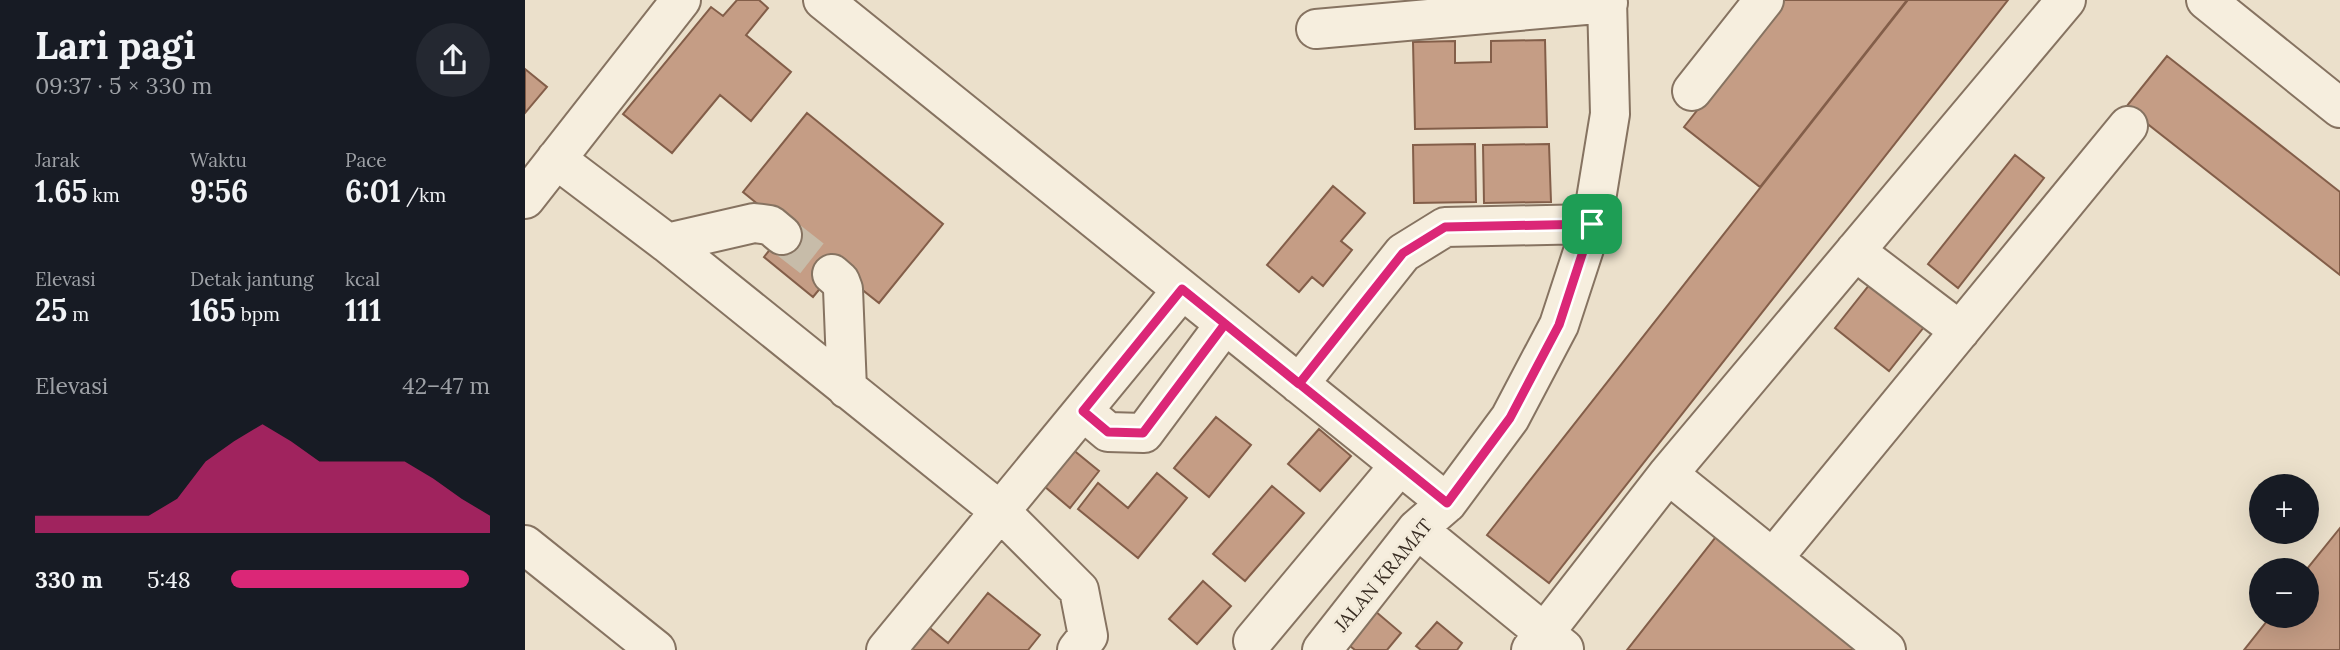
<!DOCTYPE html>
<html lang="id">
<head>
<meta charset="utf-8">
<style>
  :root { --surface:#171b24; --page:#242831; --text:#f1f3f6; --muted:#9ea1a6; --accent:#db2777 }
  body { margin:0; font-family:Lora,serif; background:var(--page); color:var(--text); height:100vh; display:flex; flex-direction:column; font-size:26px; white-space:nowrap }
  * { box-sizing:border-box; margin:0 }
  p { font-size:23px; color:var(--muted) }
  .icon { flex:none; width:38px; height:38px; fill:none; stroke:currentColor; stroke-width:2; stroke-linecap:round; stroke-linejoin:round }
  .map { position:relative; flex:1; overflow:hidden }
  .panel { display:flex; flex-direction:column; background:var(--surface); width:525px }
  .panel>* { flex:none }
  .controls { position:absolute; left:1724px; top:474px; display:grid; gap:14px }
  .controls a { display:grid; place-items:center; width:70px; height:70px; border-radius:50%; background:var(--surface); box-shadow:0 7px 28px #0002; font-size:35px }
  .pin { position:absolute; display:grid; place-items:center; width:60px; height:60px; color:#fff; margin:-30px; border-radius:14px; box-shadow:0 4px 10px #0006 }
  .round { display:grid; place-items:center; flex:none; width:74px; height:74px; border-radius:37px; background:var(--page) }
  .headline { display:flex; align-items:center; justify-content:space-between; height:119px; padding:0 35px }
  h1 { font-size:38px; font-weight:700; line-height:52px }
  .stats { display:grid; grid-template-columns:repeat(3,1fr); gap:10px; height:119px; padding:7px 35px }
  .stats div { display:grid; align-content:center }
  .stats b { font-size:30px; font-weight:700 }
  .stats small { font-size:19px; font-weight:400 }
  .stats p { font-size:19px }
  .chart { height:196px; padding:14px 35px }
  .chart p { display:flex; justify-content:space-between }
  .chart svg { width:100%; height:126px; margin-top:7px; fill:var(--accent); opacity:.7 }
  ul { padding:0 35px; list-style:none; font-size:23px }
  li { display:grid; grid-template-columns:112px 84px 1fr; align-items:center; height:52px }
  li i { height:18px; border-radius:9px; background:var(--accent) }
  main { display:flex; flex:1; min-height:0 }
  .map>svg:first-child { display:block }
  .building { fill:#c59d85; stroke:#835e49; stroke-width:2 }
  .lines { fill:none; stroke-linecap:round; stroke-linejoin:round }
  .minor-tunnel { stroke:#c7bca9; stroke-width:38; stroke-dasharray:38 19; stroke-linecap:butt }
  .minor-casing { stroke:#867361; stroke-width:42 }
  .minor { stroke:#f6eede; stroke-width:38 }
  .route-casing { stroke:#fff; stroke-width:14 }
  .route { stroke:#db2777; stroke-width:9 }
  .labels { text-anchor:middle; stroke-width:6; stroke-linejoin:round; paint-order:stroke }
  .street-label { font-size:19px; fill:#382c22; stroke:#f3ebda }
</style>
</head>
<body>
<main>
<section class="panel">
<div class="headline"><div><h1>Lari pagi</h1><p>09:37 · 5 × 330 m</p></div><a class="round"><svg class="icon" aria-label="share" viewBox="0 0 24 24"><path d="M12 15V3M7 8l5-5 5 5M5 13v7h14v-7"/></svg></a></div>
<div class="stats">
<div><p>Jarak</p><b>1.65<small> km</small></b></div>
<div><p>Waktu</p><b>9:56</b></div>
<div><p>Pace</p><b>6:01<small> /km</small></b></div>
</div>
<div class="stats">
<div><p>Elevasi</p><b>25<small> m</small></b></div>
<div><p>Detak jantung</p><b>165<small> bpm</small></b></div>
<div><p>kcal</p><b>111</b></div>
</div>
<div class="chart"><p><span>Elevasi</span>42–47 m</p>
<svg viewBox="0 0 160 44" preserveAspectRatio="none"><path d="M0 44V38L10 38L20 38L30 38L40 38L50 32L60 19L70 12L80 6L90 12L100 19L110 19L120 19L130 19L140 25L150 32L160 38V44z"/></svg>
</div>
<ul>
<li><b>330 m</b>5:48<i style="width:92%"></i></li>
</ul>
</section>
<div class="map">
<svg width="1815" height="650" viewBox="0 0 1815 650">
  <rect width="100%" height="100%" fill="#ebe0cb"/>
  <path class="building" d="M212 0H234L243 8 221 35 266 72 226 121 195 95 147 153 98 114 186 7 198 16Z
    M1259 0H1382L1235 187 1159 127Z
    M1383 0H1483L1024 583 962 535Z
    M1020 40 1022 127 890 129 888 42 930 41V63L966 62V41Z
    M1642 56 1815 192V275L1601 107Z
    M0 69 22 87 0 113Z
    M282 113 418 224 354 303 311 269 288 297 239 257 262 228 218 192Z
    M950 144 951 202 889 203 888 145Z
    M1024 144 1026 202 959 203 958 145Z
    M1490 155 1519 178 1433 288 1403 264Z
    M808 186 840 213 816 241 827 250 798 286 787 277 774 292 742 265Z
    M1349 279 1403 322 1364 371 1310 328Z
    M691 417 726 445 684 497 649 468Z
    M794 429 826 456 795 491 763 464Z
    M541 444 574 471 545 508 512 480Z
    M632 473 662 498 613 558 553 509 573 483 603 508Z
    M747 486 779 513 720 581 688 554Z
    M1815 528V650H1719L1746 616H1782L1781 570Z
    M1194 533 1343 650H1102Z
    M678 581 706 606 672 644 644 619Z
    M463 593 515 635 503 650H369L394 619 423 643Z
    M843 605 876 633 862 650H830L815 638Z
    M912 622 937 643 932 650H896L891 646Z"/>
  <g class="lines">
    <path class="minor-tunnel" d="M257 235 307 274"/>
    <defs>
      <path id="minor" d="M298 0 922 503
        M1681 0 1815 108
        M791 29 1083 3
        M1167 91 1239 0
        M31 159 142 243 475 511 554 590 563 636 552 650
        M0 199 156 0
        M142 243 229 223 245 225 257 235
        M1330 251 1435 331
        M307 274 315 281 318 289 322 389
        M774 384 878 253 920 227 1067 224
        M558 411 583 432 619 433 700 324
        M1143 474 1361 650
        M892 529 1039 649
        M0 545 131 650
        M1249 557 1603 126
        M728 641 875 465
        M361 650 657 290
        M797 650 892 529 922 503 985 418 1034 325 1067 224 1085 114 1082 0
        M1006 650 1143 474 1541 0"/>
    </defs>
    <use href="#minor" class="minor-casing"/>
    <use href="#minor" class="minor"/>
  </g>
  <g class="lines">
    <defs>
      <path id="route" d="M1067 224 920 227 878 253 774 384 700 324 618 433 583 432 558 411 657 289C745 360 834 432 922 503L985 418 1034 325 1067 224"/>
    </defs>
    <use href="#route" class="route-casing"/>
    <use href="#route" class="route"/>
  </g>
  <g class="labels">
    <g class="street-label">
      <text transform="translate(858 575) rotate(-50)" y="7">JALAN KRAMAT</text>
    </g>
  </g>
</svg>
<div class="controls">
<a>+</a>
<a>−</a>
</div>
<div class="pin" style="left:1067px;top:224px;background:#1e9e55"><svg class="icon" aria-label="arrive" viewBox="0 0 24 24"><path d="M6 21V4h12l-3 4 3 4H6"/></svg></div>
</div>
</main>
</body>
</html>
